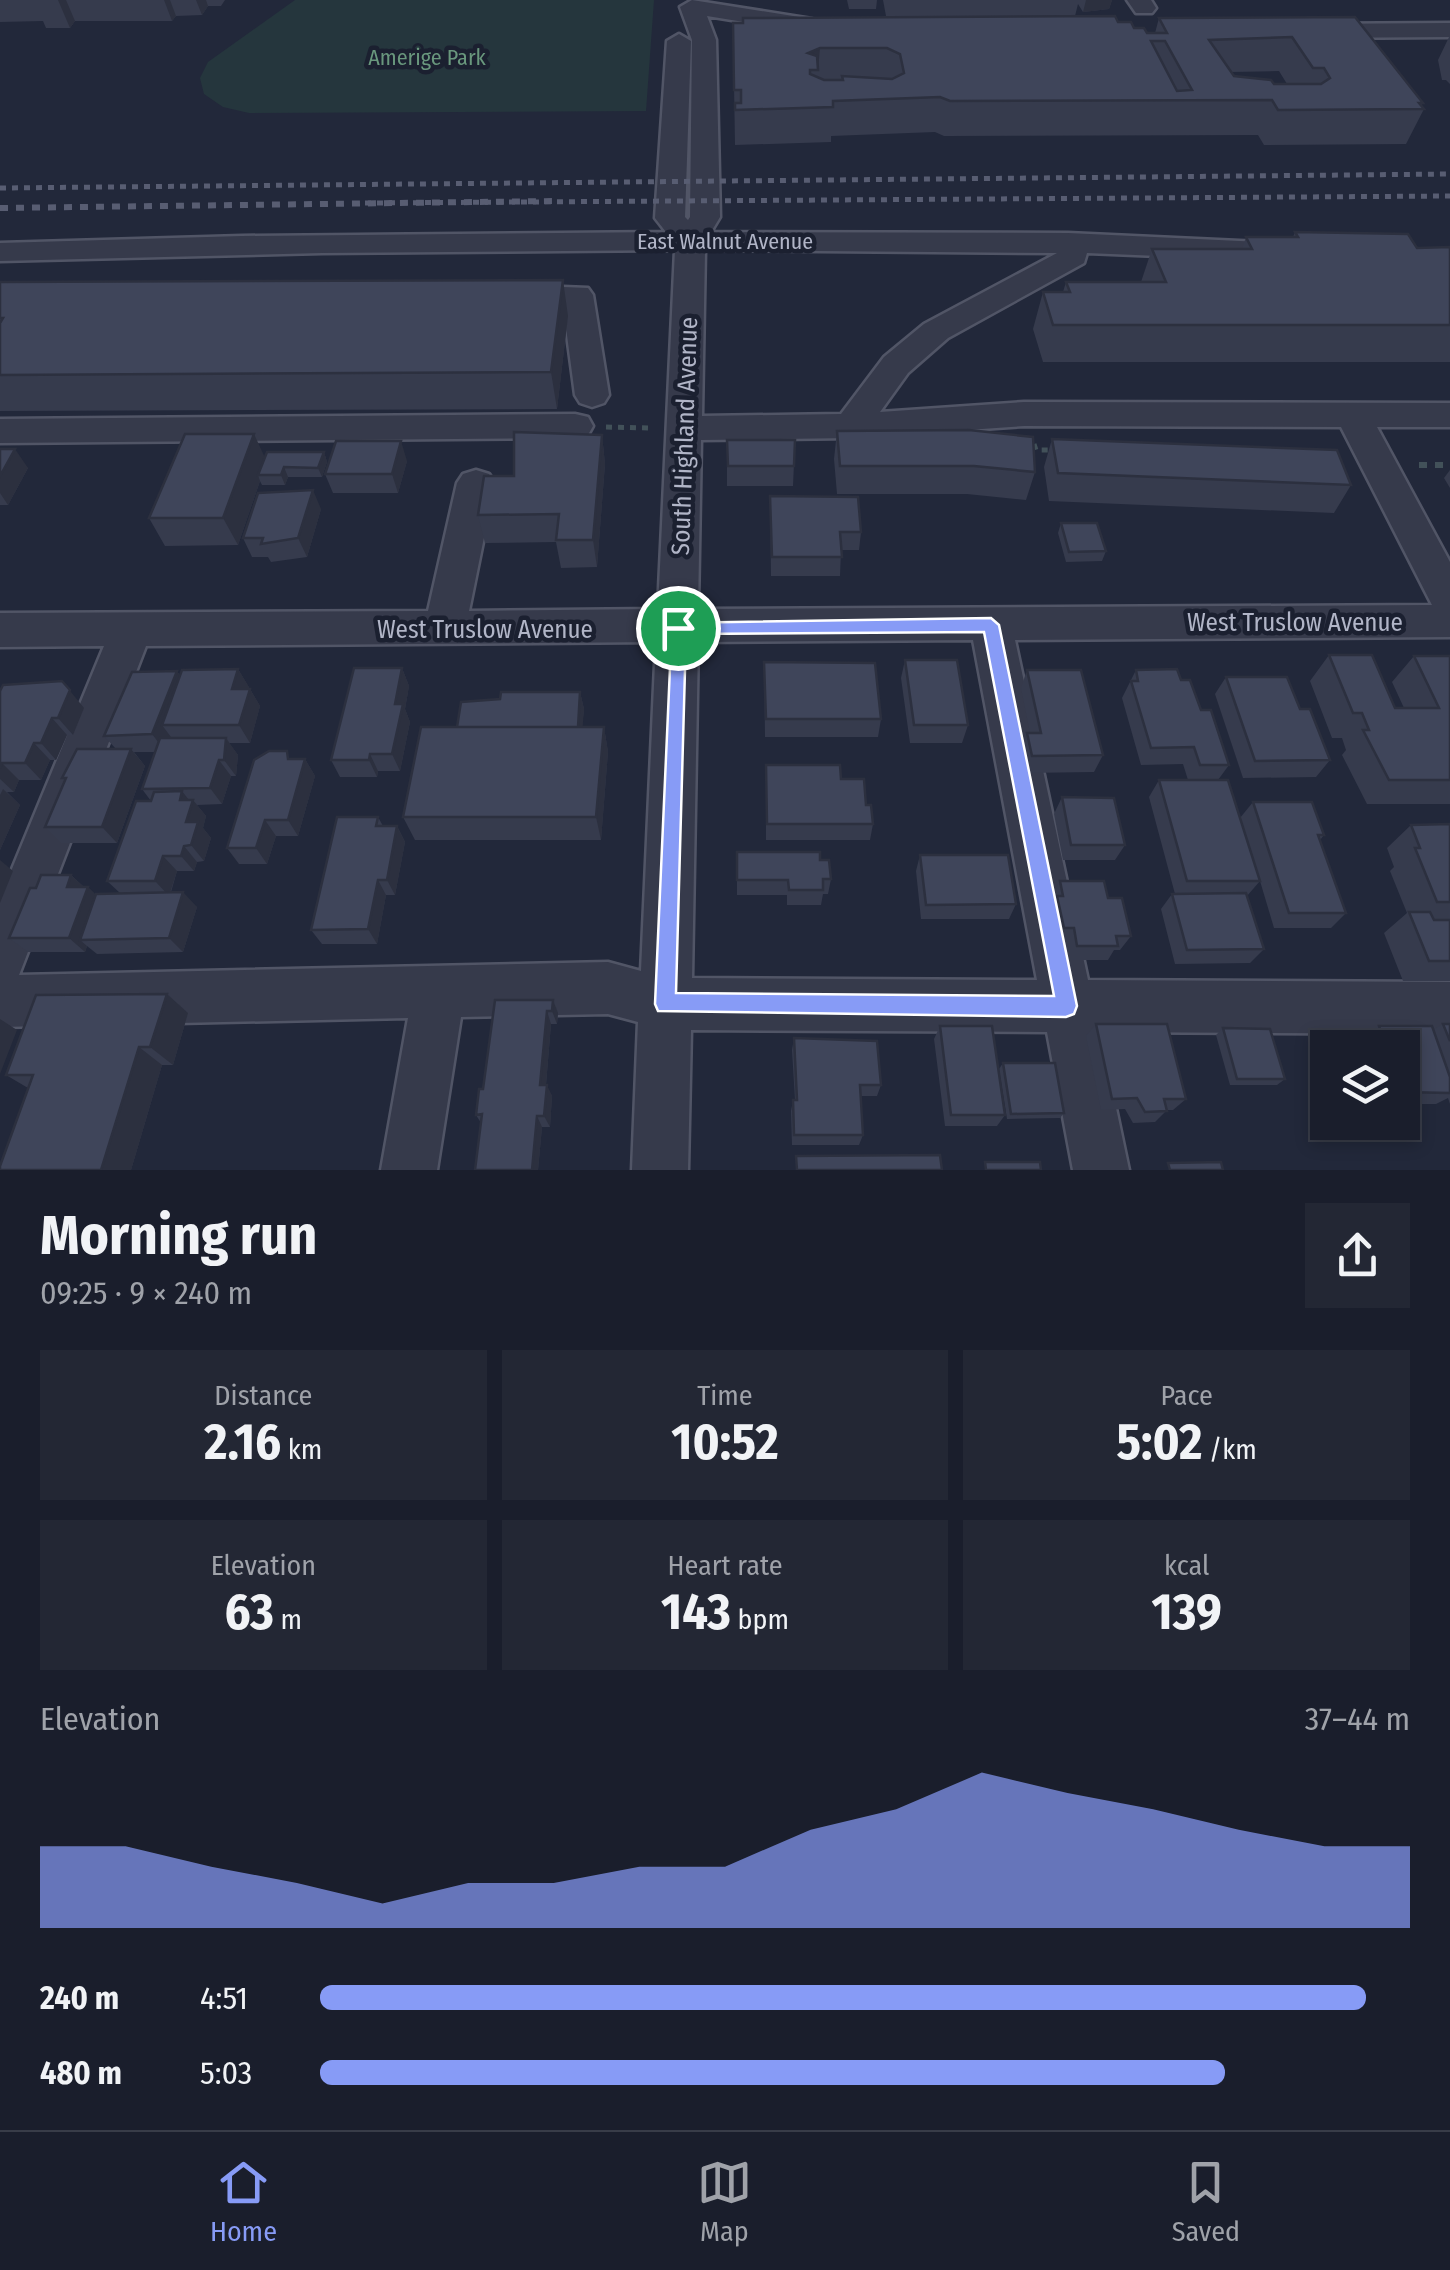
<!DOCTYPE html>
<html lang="en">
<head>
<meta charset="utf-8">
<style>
  :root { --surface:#1a1e2c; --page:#232734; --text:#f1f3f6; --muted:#9fa2a9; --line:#383c48; --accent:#879bf6 }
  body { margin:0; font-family:"Fira Sans Condensed",sans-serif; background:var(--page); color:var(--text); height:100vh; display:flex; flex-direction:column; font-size:38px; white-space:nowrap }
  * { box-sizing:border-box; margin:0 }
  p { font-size:32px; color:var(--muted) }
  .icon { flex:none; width:55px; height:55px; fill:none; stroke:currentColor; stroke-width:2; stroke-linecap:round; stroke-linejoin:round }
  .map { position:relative; height:1170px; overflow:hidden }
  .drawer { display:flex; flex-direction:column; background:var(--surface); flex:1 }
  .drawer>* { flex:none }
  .buttons { position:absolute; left:1310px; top:1030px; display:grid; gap:20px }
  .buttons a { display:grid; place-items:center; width:110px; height:110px; border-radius:0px; background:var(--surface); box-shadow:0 5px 15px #0003,0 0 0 2px var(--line); font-size:50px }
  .pin { position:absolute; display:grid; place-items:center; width:85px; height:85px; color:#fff; margin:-42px; border:5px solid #fff; border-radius:50%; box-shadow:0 2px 10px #0007 }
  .round { display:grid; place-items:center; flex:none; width:105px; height:105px; border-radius:0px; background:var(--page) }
  .summary { display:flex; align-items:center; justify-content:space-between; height:170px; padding:0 40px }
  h1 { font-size:55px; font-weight:700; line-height:75px }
  .metrics { display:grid; grid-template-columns:repeat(3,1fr); gap:15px; height:170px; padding:10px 40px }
  .metrics div { display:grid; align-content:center; border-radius:0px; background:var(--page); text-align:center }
  .metrics b { font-size:50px; font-weight:700 }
  .metrics small { font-size:28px; font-weight:400 }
  .metrics p { font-size:28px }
  .chart { height:280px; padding:20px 40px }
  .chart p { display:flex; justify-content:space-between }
  .chart svg { width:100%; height:180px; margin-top:10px; fill:var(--accent); opacity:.7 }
  ul { padding:0 40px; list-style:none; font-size:32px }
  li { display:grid; grid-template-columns:160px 120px 1fr; align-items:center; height:75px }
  li i { height:25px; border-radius:12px; background:var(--accent) }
  .tab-bar { display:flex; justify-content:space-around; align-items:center; height:140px; border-top:2px solid var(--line); background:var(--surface); font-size:28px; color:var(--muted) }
  .tab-bar a { display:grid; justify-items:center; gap:5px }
  .tab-bar .current { color:var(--accent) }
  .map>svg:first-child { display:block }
  .green { fill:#25363d }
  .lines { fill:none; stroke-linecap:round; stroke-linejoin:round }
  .minor-casing { stroke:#515566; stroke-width:5 }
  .path-far1 { stroke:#425159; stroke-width:5; stroke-dasharray:6 6; stroke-linecap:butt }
  .path { stroke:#425159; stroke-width:6; stroke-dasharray:8 8; stroke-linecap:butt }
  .minor { fill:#363a4b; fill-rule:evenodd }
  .rail-far1 { stroke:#585d72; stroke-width:5; stroke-dasharray:6 6; stroke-linecap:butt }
  .rail { stroke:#585d72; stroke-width:6; stroke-dasharray:8 8; stroke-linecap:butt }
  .wall { fill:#363b4d; fill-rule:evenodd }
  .shaded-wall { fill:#2c303f }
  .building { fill:#3f455a; stroke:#2c303f; stroke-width:2.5; fill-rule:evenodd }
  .route { fill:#879bf6; stroke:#fff; stroke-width:2.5; fill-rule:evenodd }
  .labels { text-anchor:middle; stroke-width:9; stroke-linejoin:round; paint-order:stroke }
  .far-park-label { font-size:22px; fill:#69977d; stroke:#1b2030 }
  .far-street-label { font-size:22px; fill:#b1b5c7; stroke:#1b2030 }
  .street-label { font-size:25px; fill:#b1b5c7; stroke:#1b2030 }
</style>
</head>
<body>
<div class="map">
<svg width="1450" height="1170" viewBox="0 0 1450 1170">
  <rect width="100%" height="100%" fill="#22283a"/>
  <path class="green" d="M295 0H654L646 111 249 113 223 107 204 94 200 78 208 62Z"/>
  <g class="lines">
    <defs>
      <path id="minor" d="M692 0 812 19 824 26 812 33 707 16 716 40 720 217 711 232 1068 233 1281 243 1292 246 1296 252 1292 258 1281 261 1087 253 1084 263 948 338 908 373 880 412 1024 402 1450 403V427H1377L1450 562V637L1015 640 1088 980 1450 982V1034L1100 1032 1129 1170H1073L1047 1032 691 1030 688 1170H632L638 1022 608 1014 461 1017 437 1170H381L408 1018 0 1027V898L104 646 0 647V613L428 611 457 483 463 474 476 470 489 474 495 483 469 611 658 609 675 250 322 253 0 261V243L242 236 666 232 655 218 667 41 679 34 691 41 685 217 688 220 690 217 692 40 680 7ZM705 250 1057 253 924 324 884 357 841 414 702 416ZM1024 426 1341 427 1432 605 698 609 701 440 851 438ZM973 640 1037 980 692 978 698 642ZM656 642 641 971 608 962 19 975 146 646Z
        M1127 0H1151L1156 8 1152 13H1136Z
        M1450 23V37L1310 38 1298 31 1310 24Z
        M514 285 588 288 593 295 609 395 604 403 592 407 580 403 575 395 563 305 503 302 498 295 503 288Z
        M575 414 588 417 593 426 588 435 575 438 0 443V419Z"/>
    </defs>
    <use href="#minor" class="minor-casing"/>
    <path class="path-far1" d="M606 427 649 428
      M1034 444 1036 450H1057"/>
    <path class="path" d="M1419 465H1450"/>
    <use href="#minor" class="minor"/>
    <path class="rail-far1" d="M0 188 1450 174
      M365 203 1450 196"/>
    <path class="rail" d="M0 208 557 201"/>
  </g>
  <path class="wall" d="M0 0H225L221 6H208L202 15 176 16 172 21H75L70 28H46L43 21 0 22Z
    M847 0H877L876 9H849Z
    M883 0H1112L1109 9 1083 12 1078 4 1075 16H886Z
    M1355 17 1423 103 1421 106 1424 109 1406 144 1264 145 1258 135 944 136 935 132 831 136V142L735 145 733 23 1118 22 1147 33H1155L1159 18ZM1279 71 1287 84H1274L1234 76 1231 72Z
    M1450 35V84L1446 80H1442L1438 60Z
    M1295 232 1417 248 1450 247V362H1043L1033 329 1043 292H1063L1066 282H1141L1152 249H1242L1246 237H1293Z
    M0 282 568 316 557 409 0 411Z
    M837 431 1035 472 1026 500 967 494H837L834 459Z
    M602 435 605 464 597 567 561 568 556 542 485 543 478 515 514 476Z
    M1052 439 1351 485 1334 513 1049 501 1044 467Z
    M727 440H795L793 486H727Z
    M0 449 28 468 8 505H0Z
    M324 452 327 462 322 477H288L285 485H262L260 481 238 545 165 546 149 518 265 457Z
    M407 461 398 493H333L325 474Z
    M1450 470V488L1444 478Z
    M770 496 861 532 859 550H841L840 576H771Z
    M321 509 307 557 271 562 268 557H252L243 538Z
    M1061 523 1106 551 1102 561 1066 562 1058 533Z
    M1329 655 1395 708H1404L1392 682 1414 656H1450V804H1367L1342 755 1346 750 1342 738H1332L1310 681Z
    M905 660 968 725 962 743H910L901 678Z
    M764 662 881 719 878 737H765Z
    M402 668 409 686 405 709 410 722 400 771H378L377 777H340L331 760Z
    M238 669 260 706 250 743H229L238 755 236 776H231L222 804 197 805 206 816 203 828 211 838 204 861 197 862 194 871H177L171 892 197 907 183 952 97 954 87 946 85 952H28L9 938 36 888 71 875 84 887 96 895 120 893 107 881 151 801 142 789 155 752H134L145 766 117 843H61L45 827 65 780 62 778 116 749 104 736 177 671 180 676Z
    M1027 670 1103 755 1094 772 1025 773 1020 751 1027 733H1030L1021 688Z
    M1136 670 1181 680 1201 710 1229 765 1218 780 1240 818 1253 802 1324 835 1320 840 1346 913 1331 928H1274L1260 881 1247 896 1264 949 1250 963 1175 964 1161 909 1172 894H1175L1149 797 1159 780H1188L1183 764 1141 765 1122 698Z
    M1226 677 1300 709 1330 760 1316 777 1243 778 1215 694Z
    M0 691 84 708 73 735H67L56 760H50L41 780H19L14 792H7L20 805 0 850Z
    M580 692 584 709 582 727H604L608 752 601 840H415L403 817Z
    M291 759H305L315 776 298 836H276L267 864H239L227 848Z
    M766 765 841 779 866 805 873 824 870 840H766Z
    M1062 797 1125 845 1115 860H1063L1054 814Z
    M378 817 383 826H397L405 842 395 895H386L377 944H322L311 930Z
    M1450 824V981H1403L1384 933 1407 913 1390 871 1394 867 1387 848 1411 825Z
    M737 852 820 860 831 879 828 894H823L821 905H787V895H737Z
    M920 855 1016 904 1009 919H921L916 871Z
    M1060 881 1108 898 1131 936 1120 950H1114L1108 960H1068L1065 943H1055L1048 911 1053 903 1052 896Z
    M167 994 188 1013 173 1065H162L131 1170H0L28 1088 6 1075Z
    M553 1000 558 1013 557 1024H551L546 1085 552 1096 550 1127H542L538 1170H475L481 1123 476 1115 483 1089Z
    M1096 1024 1186 1099 1173 1110H1167L1155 1122 1133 1123 1125 1109 1101 1110 1086 1036Z
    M1443 1024H1450V1104L1448 1098 1436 1104H1402V1048H1364L1361 1038 1379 1026 1433 1030Z
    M940 1026 1005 1115 997 1126H945L934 1039Z
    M1223 1028 1285 1079 1277 1085H1230L1216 1035Z
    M794 1038 881 1085 877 1096H860L863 1135 859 1145H792L791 1111 793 1100H795L792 1050Z
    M1003 1063 1064 1113 1060 1118 1007 1119 999 1069Z"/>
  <path class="shaded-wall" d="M58 0H66L75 21 70 28Z
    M164 0H170L176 16 172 21Z
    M196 0H206L208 6 202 15Z
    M1086 0H1112L1109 9 1083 12Z
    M820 48 818 70 808 53Z
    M563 280 568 316 557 409 551 372Z
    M254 434 267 462 258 475 260 481 238 545 223 518Z
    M602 435 605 464 597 567 593 540Z
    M401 441 407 461 398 493 392 474Z
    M15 449 28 468 8 505 0 493V476Z
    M324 452 327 462 322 477 318 468Z
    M284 467 288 477 285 485 281 475Z
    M313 490 321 509 307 557 298 538Z
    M402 668 409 686 405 709 410 722 400 771 392 754 395 704Z
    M238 669 249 687 243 706 232 689Z
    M177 671 189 689 162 725 171 737 165 751 152 734Z
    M62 681 84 708 73 735 58 718Z
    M250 689 260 706 250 743 239 725Z
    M580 692 584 709 581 748 577 730Z
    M52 718 67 735 56 760 41 743Z
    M604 727 608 752 601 840 596 817Z
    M226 738 238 755 236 776 224 760Z
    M34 743 50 760 41 780 25 763Z
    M131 749 145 766 117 843 102 827Z
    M370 754 378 771 377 777 369 760Z
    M305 759 315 776 298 836 288 820Z
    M219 760 231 776 222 804 210 788Z
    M2 763 19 780 14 792 0 779V768Z
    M3 789 20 805 0 850V795Z
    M182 791 192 804 193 800 206 816 203 828 211 838 204 861 191 845 186 822 180 800Z
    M265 820 276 836 267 864 256 848Z
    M397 826 405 842 395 895 387 880Z
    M184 846 197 862 194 871 181 856Z
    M163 856 177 871 169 896 155 881Z
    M0 860 13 871 0 903Z
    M71 875 87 890 88 887 104 902 80 940 87 946 85 952 69 938 67 887Z
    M378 880 386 895 377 944 368 929Z
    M183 892 197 907 183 952 169 938Z
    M167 994 188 1013 173 1065 150 1047Z
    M553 1000 558 1013 557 1024 552 1011Z
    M547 1011 551 1024 545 1096 540 1085Z
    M0 1019 17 1030 0 1074Z
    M139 1047 162 1065 131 1170H101Z
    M547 1085 552 1096 550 1127 544 1116Z
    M537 1116 542 1127 538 1170H532Z"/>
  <path class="building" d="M1115 16 1118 22H1131L1134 28H1144L1147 33H1167L1159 18 1355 17 1423 103H1419L1424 109 1278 110 1272 100 950 101 940 97 833 101V107L735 110V103H741V90H734L733 23H743V18ZM1292 37 1313 68H1324L1330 78 1321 84H1274L1271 80 1234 76 1209 40ZM1151 41H1165L1192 90 1177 91ZM820 48H887L900 54 904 73 892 79 842 76 843 80H824L810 74V70H818L817 56 808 53Z
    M1295 232 1408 234 1417 248 1450 247V325H1053L1043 292H1070L1066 282H1166L1152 249H1252L1246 237H1298Z
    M563 280 551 372 0 375V323L3 318H0V282Z
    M969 430 1033 437 1035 472 974 466H840L837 431Z
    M514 432 602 435 593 540H556L559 514 478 515 484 476H514Z
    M185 434H254L223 518H149Z
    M1052 439 1337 450 1351 485 1058 473Z
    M727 440H795L794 466H728Z
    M336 441H401L392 474H325Z
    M0 449H15L0 476Z
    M267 452H324L318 468 284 467 281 475H258Z
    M313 490 298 538 261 544 263 538H243L258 493Z
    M770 496 858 497 861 532H840L842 557H772Z
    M1061 523H1097L1106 551 1069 552Z
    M1329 655H1372L1395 708H1439L1414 656H1450V780H1389L1363 730H1369L1362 713H1353Z
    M905 660H957L968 725H914Z
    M764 662 875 663 881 719H766Z
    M354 668H402L395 704H403L392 754H370L369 760H331Z
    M238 669 232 689H250L239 725H162L182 670Z
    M1177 669 1181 680H1190L1201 710H1211L1229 765H1200L1194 747 1151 748 1131 681H1138L1136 670Z
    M1027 670H1081L1103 755 1032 756 1027 733H1041Z
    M177 671 152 734 104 736 132 672Z
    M1226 677H1287L1300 709H1310L1330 760 1255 761Z
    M62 681 70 690 58 718H52L41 743H34L25 763H2L0 768V691L3 685Z
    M501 692H580L578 727H457L461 702 500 699Z
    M421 727H604L596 817H403Z
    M160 738H226L224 760H219L210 788 142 789Z
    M77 749H131L102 827H45L66 778H62Z
    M269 751H287L288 759H305L288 820H265L256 848H227L254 760Z
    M766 765H840L841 779H864L866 805H871L873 824H767Z
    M1159 780H1228L1260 881H1187Z
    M182 791 180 800H193L186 822H198L191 845 184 846 181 856H163L155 881H107L136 801H151L154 792Z
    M1062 797 1114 798 1125 845H1071Z
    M1253 802H1312L1324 835H1318L1346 913H1289Z
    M337 817H378L376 826H397L387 880H378L368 929 311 930Z
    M1450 824V902H1437L1415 848H1420L1411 825Z
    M737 852H820V860H829L831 879H823V890H789L788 880H737Z
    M920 855H1008L1016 904 926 905Z
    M41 875H71L67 887H88L69 938H9L30 888H36Z
    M1060 881H1104L1108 898H1122L1131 936H1116L1118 946H1077L1074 928H1064L1057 896H1063Z
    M183 892 169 938 80 940 96 894Z
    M1246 893 1264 949 1187 950 1172 894Z
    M1409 912H1430L1434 920H1450V961H1429Z
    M167 994 150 1047H139L101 1170H0V1166L33 1075H6L36 995Z
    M495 1000H553L552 1011H547L540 1085H547L544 1116H537L532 1170H475L482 1114 476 1115 479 1089H483Z
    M1096 1024H1167L1186 1099H1164L1167 1111 1145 1112 1137 1098 1112 1099Z
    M1443 1024H1450V1041Z
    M940 1026H992L1005 1115H951Z
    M1379 1026H1432L1450 1077V1093L1402 1092V1048H1386Z
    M1223 1028 1270 1029 1285 1079H1237Z
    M794 1038 877 1041 881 1085H860L863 1135H794L793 1100H797Z
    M1003 1063H1055L1064 1113 1011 1114Z
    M940 1155 942 1170H797L796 1156Z
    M985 1162H1040L1041 1170H986Z
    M1221 1162 1223 1170H1170L1168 1163Z"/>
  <path class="route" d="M991 618 999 625 1077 1006 1074 1014 1066 1017 658 1011 655 1004 672 623ZM984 632 1054 996 676 993 686 634Z"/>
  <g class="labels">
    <g class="far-park-label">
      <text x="427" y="65">Amerige Park</text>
    </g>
    <g class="far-street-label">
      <text x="725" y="249">East Walnut Avenue</text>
    </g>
    <g class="street-label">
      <text transform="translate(684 436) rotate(-88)" y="9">South Highland Avenue</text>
      <text x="1295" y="631">West Truslow Avenue</text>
      <text x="485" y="638">West Truslow Avenue</text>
    </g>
  </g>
</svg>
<div class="buttons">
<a><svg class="icon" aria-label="layers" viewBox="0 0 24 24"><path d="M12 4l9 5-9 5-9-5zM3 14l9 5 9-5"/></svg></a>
</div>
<div class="pin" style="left:678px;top:628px;background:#1e9e55"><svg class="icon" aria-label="arrive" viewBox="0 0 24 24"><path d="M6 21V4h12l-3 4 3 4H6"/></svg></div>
</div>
<section class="drawer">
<div class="summary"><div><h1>Morning run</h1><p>09:25 · 9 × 240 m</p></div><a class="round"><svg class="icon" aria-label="share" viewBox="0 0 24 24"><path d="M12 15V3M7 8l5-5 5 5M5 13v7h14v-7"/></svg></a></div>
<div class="metrics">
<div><p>Distance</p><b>2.16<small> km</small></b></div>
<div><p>Time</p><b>10:52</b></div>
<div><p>Pace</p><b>5:02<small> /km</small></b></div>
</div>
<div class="metrics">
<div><p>Elevation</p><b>63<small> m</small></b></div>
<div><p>Heart rate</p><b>143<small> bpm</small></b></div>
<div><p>kcal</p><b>139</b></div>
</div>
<div class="chart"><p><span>Elevation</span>37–44 m</p>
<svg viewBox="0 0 160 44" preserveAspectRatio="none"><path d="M0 44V24L10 24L20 29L30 33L40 38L50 33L60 33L70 29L80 29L90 20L100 15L110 6L120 11L130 15L140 20L150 24L160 24V44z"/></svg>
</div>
<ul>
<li><b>240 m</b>4:51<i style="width:96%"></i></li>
<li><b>480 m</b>5:03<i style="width:83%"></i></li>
</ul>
</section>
<nav class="tab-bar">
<a class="current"><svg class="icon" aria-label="home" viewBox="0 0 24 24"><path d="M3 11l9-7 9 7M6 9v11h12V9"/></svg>Home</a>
<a><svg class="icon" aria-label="map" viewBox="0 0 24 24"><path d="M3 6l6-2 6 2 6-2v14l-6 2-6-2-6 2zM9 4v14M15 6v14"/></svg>Map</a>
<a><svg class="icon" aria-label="saved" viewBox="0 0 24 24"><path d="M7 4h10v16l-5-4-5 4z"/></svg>Saved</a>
</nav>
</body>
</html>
